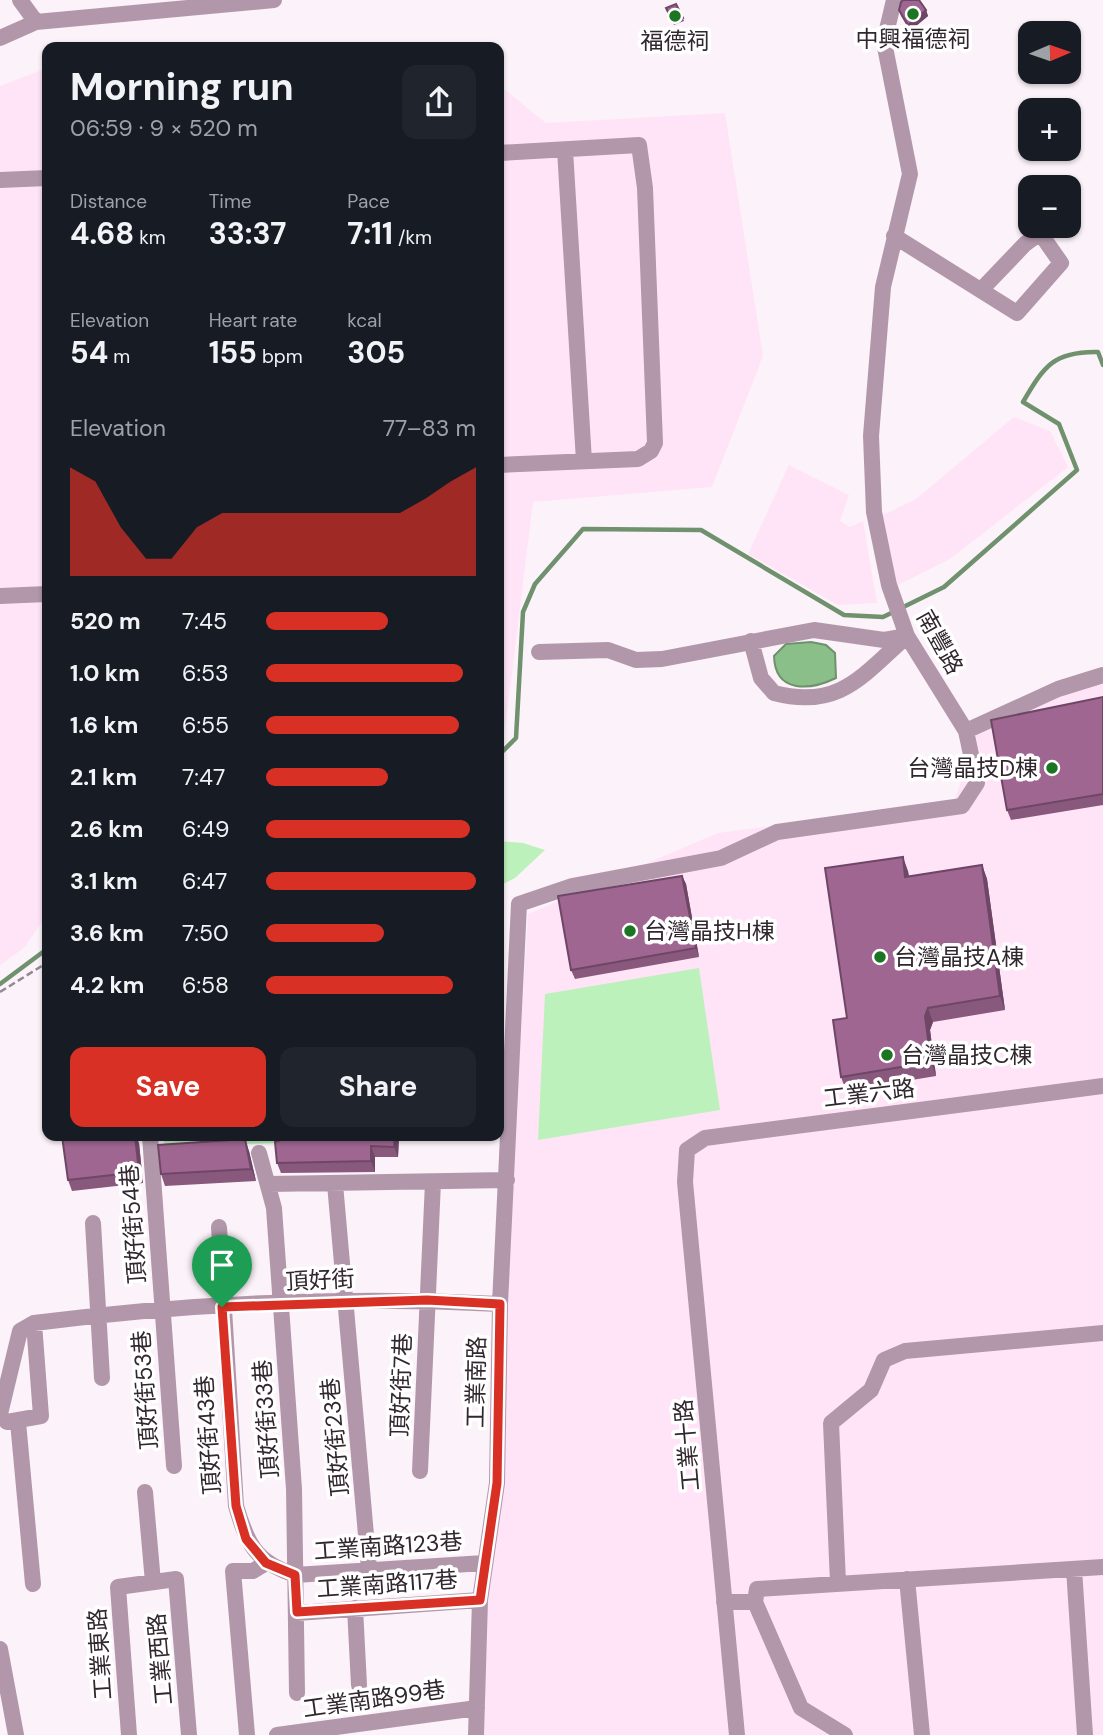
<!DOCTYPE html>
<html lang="en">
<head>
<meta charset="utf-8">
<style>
  :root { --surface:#171b24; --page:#20242c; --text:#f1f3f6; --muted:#9ea1a6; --accent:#d93025 }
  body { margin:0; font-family:"DM Sans","Noto Sans TC",sans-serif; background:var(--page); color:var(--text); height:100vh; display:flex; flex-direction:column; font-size:26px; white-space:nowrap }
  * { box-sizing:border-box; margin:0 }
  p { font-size:23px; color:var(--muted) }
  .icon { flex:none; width:38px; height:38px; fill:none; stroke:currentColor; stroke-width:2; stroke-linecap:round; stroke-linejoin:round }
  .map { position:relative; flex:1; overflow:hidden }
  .details { position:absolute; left:42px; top:42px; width:462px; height:1099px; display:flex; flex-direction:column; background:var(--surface); border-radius:14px; box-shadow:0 2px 5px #0004 }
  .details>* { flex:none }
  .needle { width:46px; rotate:88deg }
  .buttons { position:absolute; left:1018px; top:21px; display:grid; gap:14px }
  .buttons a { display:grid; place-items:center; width:63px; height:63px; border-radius:14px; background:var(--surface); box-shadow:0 2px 5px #0004; font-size:35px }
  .pin { position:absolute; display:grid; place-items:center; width:60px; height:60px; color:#fff; margin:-72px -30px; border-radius:50% 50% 50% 0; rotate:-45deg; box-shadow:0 0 7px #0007 }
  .pin .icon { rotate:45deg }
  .round { display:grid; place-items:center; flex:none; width:74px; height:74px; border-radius:14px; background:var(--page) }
  .summary { display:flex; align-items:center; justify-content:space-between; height:119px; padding:0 28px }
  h1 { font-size:38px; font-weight:700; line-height:52px }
  .figures { display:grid; grid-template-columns:repeat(3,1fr); gap:10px; height:119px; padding:7px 28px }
  .figures div { display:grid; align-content:center }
  .figures b { font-size:30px; font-weight:700 }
  .figures small { font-size:19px; font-weight:400 }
  .figures p { font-size:19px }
  .chart { height:196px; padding:14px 28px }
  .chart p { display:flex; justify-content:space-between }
  .chart svg { width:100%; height:126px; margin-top:7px; fill:var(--accent); opacity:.7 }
  .action { display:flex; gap:14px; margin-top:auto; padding:14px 28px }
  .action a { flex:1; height:80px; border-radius:14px; background:var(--accent); color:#fff; font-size:28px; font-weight:700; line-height:80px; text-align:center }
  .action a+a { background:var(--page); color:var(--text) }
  ul { padding:0 28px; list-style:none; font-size:23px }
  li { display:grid; grid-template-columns:112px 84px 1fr; align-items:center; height:52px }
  li i { height:18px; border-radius:9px; background:var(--accent) }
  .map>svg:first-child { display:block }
  .built { fill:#ffe4f7 }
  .green { fill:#bdf1bb }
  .water { fill:#8abf89; stroke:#6f916e; stroke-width:2 }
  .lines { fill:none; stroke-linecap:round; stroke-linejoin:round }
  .stream { stroke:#6f916e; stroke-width:4.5 }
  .path { stroke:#938990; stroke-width:2.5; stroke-dasharray:7 3.5; stroke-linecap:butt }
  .minor { stroke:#b297ab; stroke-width:16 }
  .wall { fill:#89587d }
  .shaded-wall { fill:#6f4766 }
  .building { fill:#9f6691; stroke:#6f4766; stroke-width:2 }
  .route-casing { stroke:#fff; stroke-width:14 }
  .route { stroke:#d93025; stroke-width:9 }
  .poi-dot { fill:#1c7522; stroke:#fff; stroke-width:2.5 }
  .labels { text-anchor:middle; stroke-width:7; stroke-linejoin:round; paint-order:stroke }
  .poi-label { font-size:23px; fill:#31272e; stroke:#fff; text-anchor:start }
  .street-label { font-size:23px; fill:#31272e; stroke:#fff }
</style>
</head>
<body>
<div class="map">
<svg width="1103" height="1735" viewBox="0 0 1103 1735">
  <rect width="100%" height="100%" fill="#fcf2f9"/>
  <path class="built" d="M445 42 452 47H358Z
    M42 70H47V915L24 948 0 965V86Z
    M499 85 546 123 725 113 763 356 712 487 533 502 505 729 499 736Z
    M1014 417 1050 431 1068 467 950 559 894 587 881 516 916 499Z
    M789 465 849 495 840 521 850 527 863 521 877 603 838 605 748 554Z
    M1103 678V1735H479L528 914 718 833 954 802 977 733Z"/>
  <path class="green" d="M499 841 523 843 545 850 515 878 499 886Z
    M699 968 720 1110 538 1140 545 994Z
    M163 1136H299L281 1143 165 1146Z"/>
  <path class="water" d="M811 642 826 645 835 653 836 678C809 691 775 693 774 656L786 644Z"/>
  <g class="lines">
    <path class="stream" d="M499 755 516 738 523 612 535 584 583 529 701 530 844 615 883 617 944 587 1077 470 1059 424 1023 402C1044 366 1054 351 1098 352L1103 365
      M0 984 47 949"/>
    <path class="path" d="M47 960 44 972 47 983
      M0 992 45 964"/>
    <path class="minor" d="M20 0 36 22
      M0 38 36 22 274 0
      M565 150 584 461
      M499 153 639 145 645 188 655 443 651 451 638 459 499 465
      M0 180 47 178
      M894 236 1017 313 1061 263 1040 233 1025 244 981 290
      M0 596 47 594
      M751 641 761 678 774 693C839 710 862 676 907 636
      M539 652 608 650 636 660 662 659 814 630 884 640 907 636
      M966 731 1058 689 1103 675
      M150 1136 174 1466
      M259 1153 274 1208 294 1489 297 1693
      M269 1184 507 1180
      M335 1184 369 1569
      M93 1223 102 1378
      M219 1227 236 1506C247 1543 255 1562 295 1575L484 1563
      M0 1414 20 1331 34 1323C188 1303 346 1296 500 1304
      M7 1422 41 1416 34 1323
      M18 1422 33 1584
      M420 1471 433 1182
      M145 1492 153 1582
      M1074 1569 1085 1735
      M907 1579 922 1735
      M838 1582 831 1423 871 1390 884 1360 905 1351 1103 1333
      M724 1602H755L801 1708 845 1735
      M755 1602 757 1589 1103 1567
      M355 1608 359 1685
      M297 1613 480 1600
      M0 1649 16 1735
      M129 1735 118 1587 176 1579 189 1735
      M247 1735 233 1571H253L266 1563
      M277 1735 477 1708
      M476 1735 480 1600 497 1483 500 1304 519 904 572 886 721 858 777 832 962 806 977 783 966 731 907 636 889 585 874 512 871 436 883 287 910 174 884 42 894 0
      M737 1735 685 1182 687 1150 705 1138 1103 1086"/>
  </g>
  <path class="wall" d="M666 8 683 18 684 21 674 25Z
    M899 10H926L928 16 910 31 901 16Z
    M1103 697V805L1011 820 1007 810Z
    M982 865 987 879 1005 1010 933 1022 930 1030 936 1076 846 1091 841 1077 847 1018 908 871 909 877Z
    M682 876 686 884 699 957 575 979 571 970Z
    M62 1136H82L83 1138 139 1143 143 1183 72 1191 68 1180Z
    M291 1136H399L398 1157H375V1172L281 1173 277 1163Z
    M249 1151 256 1181 165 1186 161 1174Z"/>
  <path class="shaded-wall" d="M926 10 928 16 910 31 908 25Z
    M903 857 908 871 911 891 905 877Z
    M982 865 987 879 1005 1010 1000 996Z
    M682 876 686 884 699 957 696 948Z
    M928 1008 933 1022 930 1030 936 1076 931 1062 925 1016Z
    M135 1136H136L139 1143 143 1183 139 1172Z
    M395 1136H399L398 1157 394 1147Z
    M245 1139 249 1151 256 1181 251 1169Z
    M371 1146 375 1157V1172L371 1161Z"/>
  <path class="building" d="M903 0H919L926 10 908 25 899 10 901 2Z
    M676 4 683 18 673 22 666 8Z
    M1103 697V794L1007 810 991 720Z
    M903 857 905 877 982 865 1000 996 928 1008 925 1016 931 1062 841 1077 833 1020 847 1018 825 868Z
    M682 876 696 948 571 970 558 896Z
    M62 1136H81L82 1138 101 1136H135L139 1172 68 1180Z
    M291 1136H395L394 1147 371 1146V1161L277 1163 275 1142Z
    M245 1139 251 1169 161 1174 158 1145Z"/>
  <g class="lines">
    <defs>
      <path id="route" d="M427 1300 500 1304 497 1483 480 1600 297 1612 295 1575 266 1563 246 1539 236 1506 222 1307Z"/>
    </defs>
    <use href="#route" class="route-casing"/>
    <use href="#route" class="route"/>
  </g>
  <g class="poi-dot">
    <circle cx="913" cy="14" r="7"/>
    <circle cx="675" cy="16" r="7"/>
    <circle cx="1052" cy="768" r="7"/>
    <circle cx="630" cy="931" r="7"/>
    <circle cx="880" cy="957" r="7"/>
    <circle cx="887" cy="1055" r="7"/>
  </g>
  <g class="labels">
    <g class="poi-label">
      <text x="913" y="47" text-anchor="middle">中興福德祠</text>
      <text x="675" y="49" text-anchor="middle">福德祠</text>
      <text x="1038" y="776" text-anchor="end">台灣晶技D棟</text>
      <text x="644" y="939">台灣晶技H棟</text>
      <text x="894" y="965">台灣晶技A棟</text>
      <text x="901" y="1063">台灣晶技C棟</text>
    </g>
    <g class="street-label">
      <text transform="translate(940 642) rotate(61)" y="8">南豐路</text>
      <text transform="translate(869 1093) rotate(-7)" y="8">工業六路</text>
      <text transform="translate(133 1224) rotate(-94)" y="8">頂好街54巷</text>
      <text transform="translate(320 1280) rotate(-3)" y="8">頂好街</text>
      <text transform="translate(476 1382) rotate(-89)" y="8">工業南路</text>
      <text transform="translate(401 1385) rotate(-88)" y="8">頂好街7巷</text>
      <text transform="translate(145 1390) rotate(-94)" y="8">頂好街53巷</text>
      <text transform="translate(266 1419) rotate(-94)" y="8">頂好街33巷</text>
      <text transform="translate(208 1435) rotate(-94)" y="8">頂好街43巷</text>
      <text transform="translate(335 1437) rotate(-95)" y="8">頂好街23巷</text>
      <text transform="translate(687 1445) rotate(-95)" y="8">工業十路</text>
      <text transform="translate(388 1546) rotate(-4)" y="8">工業南路123巷</text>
      <text transform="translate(387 1584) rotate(-4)" y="8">工業南路117巷</text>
      <text transform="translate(100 1654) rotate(-94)" y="8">工業東路</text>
      <text transform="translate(160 1659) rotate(-95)" y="8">工業西路</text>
      <text transform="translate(374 1699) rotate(-8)" y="8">工業南路99巷</text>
    </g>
  </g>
</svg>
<div class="buttons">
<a><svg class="needle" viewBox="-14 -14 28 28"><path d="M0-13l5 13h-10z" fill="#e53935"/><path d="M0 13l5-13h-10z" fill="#9ea1a6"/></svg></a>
<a>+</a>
<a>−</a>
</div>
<div class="pin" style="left:222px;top:1307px;background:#1e9e55"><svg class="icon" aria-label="arrive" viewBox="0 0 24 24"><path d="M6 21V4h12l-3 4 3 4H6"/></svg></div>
<section class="details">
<div class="summary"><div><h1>Morning run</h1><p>06:59 · 9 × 520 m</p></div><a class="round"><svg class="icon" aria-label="share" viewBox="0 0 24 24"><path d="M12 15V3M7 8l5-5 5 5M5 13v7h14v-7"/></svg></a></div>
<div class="figures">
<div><p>Distance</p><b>4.68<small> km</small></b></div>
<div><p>Time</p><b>33:37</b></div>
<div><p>Pace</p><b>7:11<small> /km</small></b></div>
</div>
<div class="figures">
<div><p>Elevation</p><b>54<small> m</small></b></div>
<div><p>Heart rate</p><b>155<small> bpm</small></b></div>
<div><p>kcal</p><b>305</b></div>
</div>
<div class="chart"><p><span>Elevation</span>77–83 m</p>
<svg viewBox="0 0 160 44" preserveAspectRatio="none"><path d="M0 44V6L10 11L20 27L30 38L40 38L50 27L60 22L70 22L80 22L90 22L100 22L110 22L120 22L130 22L140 17L150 11L160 6V44z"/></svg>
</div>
<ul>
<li><b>520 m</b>7:45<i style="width:58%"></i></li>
<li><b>1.0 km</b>6:53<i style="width:94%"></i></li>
<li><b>1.6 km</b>6:55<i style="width:92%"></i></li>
<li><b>2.1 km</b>7:47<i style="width:58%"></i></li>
<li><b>2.6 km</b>6:49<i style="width:97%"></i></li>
<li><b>3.1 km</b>6:47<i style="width:100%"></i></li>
<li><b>3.6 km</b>7:50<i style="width:56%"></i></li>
<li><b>4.2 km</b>6:58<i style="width:89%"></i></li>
</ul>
<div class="action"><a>Save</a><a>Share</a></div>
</section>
</div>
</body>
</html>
